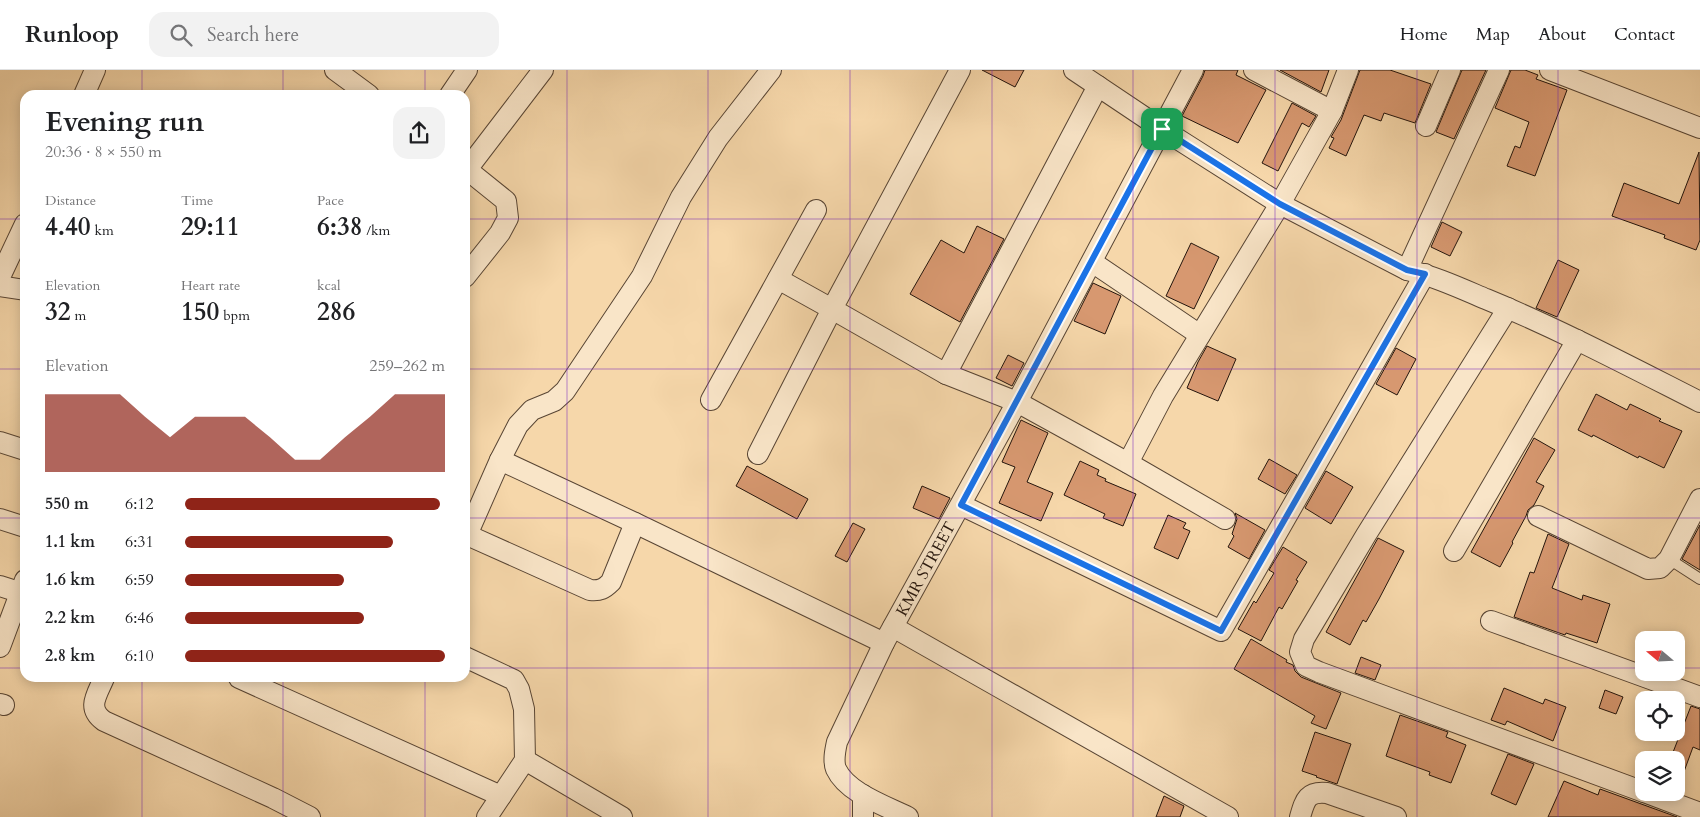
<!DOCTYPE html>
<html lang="en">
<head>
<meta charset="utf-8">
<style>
  :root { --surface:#fff; --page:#f2f2f2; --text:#202124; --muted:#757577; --line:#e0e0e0; --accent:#8f2418 }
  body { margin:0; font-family:Cardo,serif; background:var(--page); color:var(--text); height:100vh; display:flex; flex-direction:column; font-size:19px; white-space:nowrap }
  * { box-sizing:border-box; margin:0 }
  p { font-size:16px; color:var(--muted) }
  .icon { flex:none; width:28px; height:28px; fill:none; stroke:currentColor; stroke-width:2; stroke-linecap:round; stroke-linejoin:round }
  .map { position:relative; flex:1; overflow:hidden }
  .panel { position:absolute; left:20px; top:20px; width:450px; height:592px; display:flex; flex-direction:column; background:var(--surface); border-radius:15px; box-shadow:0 2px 12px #0003 }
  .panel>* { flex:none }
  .needle { width:32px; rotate:289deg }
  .tools { position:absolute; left:1635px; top:561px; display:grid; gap:10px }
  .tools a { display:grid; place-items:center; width:50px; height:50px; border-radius:10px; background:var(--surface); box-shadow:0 2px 12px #0003; font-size:25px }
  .pin { position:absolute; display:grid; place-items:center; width:42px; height:42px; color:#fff; margin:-21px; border-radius:10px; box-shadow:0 2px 8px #0006 }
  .round { display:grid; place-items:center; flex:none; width:52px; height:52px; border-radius:15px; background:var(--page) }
  .overview { display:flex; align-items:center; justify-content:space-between; height:85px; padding:0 25px }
  h1 { font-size:28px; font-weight:700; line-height:38px }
  .stats { display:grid; grid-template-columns:repeat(3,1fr); gap:8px; height:85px; padding:5px 25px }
  .stats div { display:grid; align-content:center }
  .stats b { font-size:25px; font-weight:700 }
  .stats small { font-size:14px; font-weight:400 }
  .stats p { font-size:14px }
  .chart { height:140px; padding:10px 25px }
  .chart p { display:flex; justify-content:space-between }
  .chart svg { width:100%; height:90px; margin-top:5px; fill:var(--accent); opacity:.7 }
  ul { padding:0 25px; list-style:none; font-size:16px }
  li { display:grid; grid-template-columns:80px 60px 1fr; align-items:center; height:38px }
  li i { height:12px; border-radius:6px; background:var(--accent) }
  header { display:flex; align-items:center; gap:30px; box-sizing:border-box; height:70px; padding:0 25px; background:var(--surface); border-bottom:1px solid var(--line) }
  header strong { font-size:24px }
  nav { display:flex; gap:28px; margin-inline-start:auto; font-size:18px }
  .search { width:350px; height:45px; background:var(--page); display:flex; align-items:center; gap:12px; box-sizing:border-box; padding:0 18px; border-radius:15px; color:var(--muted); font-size:19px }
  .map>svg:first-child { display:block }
  .building { fill:#d79870; stroke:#23140c }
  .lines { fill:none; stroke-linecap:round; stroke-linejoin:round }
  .lane-casing { stroke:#584534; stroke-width:12 }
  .street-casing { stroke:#584534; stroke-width:22 }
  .lane { stroke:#f9e5c8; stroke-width:10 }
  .street { stroke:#f9e5c8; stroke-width:20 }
  .route-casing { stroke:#fff; stroke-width:10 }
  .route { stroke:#1a73e8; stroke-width:6 }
  .grid { fill:none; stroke:#7b2cbf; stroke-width:1; stroke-opacity:0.55 }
  .labels { text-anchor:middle; stroke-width:4.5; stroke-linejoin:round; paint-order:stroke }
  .street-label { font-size:16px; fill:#23140c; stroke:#f9e5c8 }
</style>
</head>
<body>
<header>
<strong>Runloop</strong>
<div class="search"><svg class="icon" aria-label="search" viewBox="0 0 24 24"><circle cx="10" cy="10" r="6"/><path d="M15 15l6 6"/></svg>Search here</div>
<nav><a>Home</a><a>Map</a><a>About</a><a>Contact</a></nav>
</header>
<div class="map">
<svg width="1700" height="747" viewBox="0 0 1700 747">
  <rect width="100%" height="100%" fill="#f6d7aa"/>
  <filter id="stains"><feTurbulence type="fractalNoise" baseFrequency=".004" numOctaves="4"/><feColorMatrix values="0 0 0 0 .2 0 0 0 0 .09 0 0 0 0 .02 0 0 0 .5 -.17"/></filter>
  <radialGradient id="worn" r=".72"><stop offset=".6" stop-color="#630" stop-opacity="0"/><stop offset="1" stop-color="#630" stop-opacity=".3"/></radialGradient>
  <path class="building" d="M982 0H1024L1015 17Z
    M1205 0H1238L1236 5 1266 20 1238 73 1182 46 1203 6Z
    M1280 0H1329L1321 22Z
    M1360 0H1390L1431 14 1415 53 1384 43 1381 51 1364 45 1346 86 1329 78 1334 68 1331 67 1341 50Z
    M1462 0H1486L1454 69 1436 62Z
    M1511 0H1525L1538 5 1536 9 1567 20 1535 106 1507 96 1515 76 1520 78 1529 52 1495 38Z
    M1292 33 1316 46 1309 57 1302 53 1278 101 1262 93Z
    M1699 82 1700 170 1696 180 1664 168 1665 165 1612 146 1624 113 1679 134Z
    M1442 152 1462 162 1450 186 1431 177Z
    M977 156 1004 169 960 252 910 224 941 170 964 183Z
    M1191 173 1219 187 1194 239 1166 226Z
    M1558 190 1579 200 1557 247 1536 238Z
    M1093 213 1121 226 1105 264 1074 251Z
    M1207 276 1236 289 1218 331 1187 318 1198 292Z
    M1396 278 1416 289 1397 325 1376 314Z
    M1008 285 1024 293 1012 316 996 308Z
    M1596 324 1627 340 1630 334 1661 349 1659 351 1682 361 1664 398 1639 386 1638 388 1593 365 1592 367 1578 360Z
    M1021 350 1048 363 1027 412 1053 423 1041 451 999 433 1015 397 1002 392Z
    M1534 368 1555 380 1536 412 1544 416 1534 435 1528 440 1526 446 1512 472 1513 473 1500 497 1471 482Z
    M1269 389 1297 405 1285 424 1258 409Z
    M1080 391 1099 400 1097 405 1106 409 1105 411 1136 424 1123 456 1103 448 1105 444 1064 425Z
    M747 396 808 429 797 449 736 416Z
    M1326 401 1353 417 1331 454 1305 438Z
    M922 416 950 428 939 449 913 438Z
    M1235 443 1265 460 1249 489 1228 477 1234 466 1232 464 1237 449Z
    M1168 445 1186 453 1183 458 1190 461 1178 489 1154 478Z
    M853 453 865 459 847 492 835 486Z
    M1700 455V500L1682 489Z
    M1548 464 1569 474 1552 518 1582 530 1583 525 1610 534 1597 573 1566 563 1565 565 1514 547 1530 502 1534 503Z
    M1378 468 1404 481 1379 529 1366 552 1363 550 1350 575 1326 562Z
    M1283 477 1307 492 1296 510 1298 511 1282 539 1279 537 1261 571 1238 559 1254 531 1256 533 1274 503 1269 500Z
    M1251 569 1287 590 1286 592 1293 595 1295 601 1301 607 1341 623 1326 659 1311 653 1315 646 1234 599Z
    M1361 587 1381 595 1375 610 1355 603Z
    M1504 618 1543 634 1545 629 1566 637 1553 671 1507 651 1505 655 1491 650Z
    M1605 620 1623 627 1616 644 1599 638Z
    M1691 636 1700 639V680L1693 677 1678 718H1676V690H1670Z
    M1400 645 1448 662 1446 667 1466 675 1451 713 1429 705 1430 702 1386 686Z
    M1315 662 1351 674 1337 714 1316 707 1317 706 1302 701Z
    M1508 684 1534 694 1516 735 1491 724Z
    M1564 711 1598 725 1600 719 1677 747H1548Z
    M1164 726 1184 736 1180 747H1156Z"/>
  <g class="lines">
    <defs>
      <path id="lane" d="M1669 489 1700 509"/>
      <g id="street">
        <path d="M335 0 369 25"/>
        <path d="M960 0 832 239 946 304 1017 332 1128 393 1225 449"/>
        <path d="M1074 0 1162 59 1280 134 1407 200C1434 206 1460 218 1486 229 1559 259 1629 296 1700 332"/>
        <path d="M1254 0 1332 41"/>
        <path d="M1550 0 1700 58"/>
        <path d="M84 25 95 0"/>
        <path d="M450 25 467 0"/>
        <path d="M1426 56 1450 0"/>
        <path d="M465 98 506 131 508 148 500 163 465 207"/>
        <path d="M465 102 543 0"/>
        <path d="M1092 192 1200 265"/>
        <path d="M1407 200 1499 0"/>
        <path d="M0 207 25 154"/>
        <path d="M0 216 25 220"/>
        <path d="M1508 238 1366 465 1304 569 1300 582 1306 596 1319 602 1644 722"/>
        <path d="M946 304 1098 16"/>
        <path d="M711 330 816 140"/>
        <path d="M0 372 25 380"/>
        <path d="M758 384 832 239 778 209"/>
        <path d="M500 390 635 453 884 573 837 672C835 681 833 691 836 699 847 723 886 736 908 747"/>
        <path d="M1128 393 1163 326 1280 134 1332 41 1348 0"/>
        <path d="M961 435 1221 561 1425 204"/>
        <path d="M1538 446 1648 499 1660 498 1669 489 1700 429"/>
        <path d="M0 449 25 457"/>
        <path d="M465 464 590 520C600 521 604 519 611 512L635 453"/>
        <path d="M467 465 500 390 518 355 532 340 554 331 565 321 642 206 681 127 718 68 771 0"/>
        <path d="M1454 481 1577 270"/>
        <path d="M0 516 25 524"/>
        <path d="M1491 551 1700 627"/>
        <path d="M893 557 1228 747"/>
        <path id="s1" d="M884 573 1017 332 1193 0"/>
        <path d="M0 577 25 510"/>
        <path d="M465 587 514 610 519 619 524 639 525 690 487 747"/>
        <path d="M104 608C97 625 86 638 104 651L273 728 310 747"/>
        <path d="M239 608 501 726"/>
        <path d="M0 634 4 635"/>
        <path d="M525 690 622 747"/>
        <path d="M1644 722 1700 743"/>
        <path d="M863 725V747"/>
        <path d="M1300 747C1305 730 1307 721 1327 723L1396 747"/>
      </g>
    </defs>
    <use href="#lane" class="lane-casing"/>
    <use href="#street" class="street-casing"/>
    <use href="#lane" class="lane"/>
    <use href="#street" class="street"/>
  </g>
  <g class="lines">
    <defs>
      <path id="route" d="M1162 59 1280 134 1407 200 1425 204 1221 561 961 435Z"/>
    </defs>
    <use href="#route" class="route-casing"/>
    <use href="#route" class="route"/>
  </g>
  <path class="grid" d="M142 0V25M283 0V25M425 0V25M567 0V747M708 0V747M850 0V747M992 0V747M1133 0V747M1275 0V747M1417 0V747M1558 0V747M0 149H25M465 149H1700M0 299H25M465 299H1700M0 448H25M465 448H1700M0 598H25M465 598H1644M1676 598H1700M142 608V747M283 608V747M425 608V747"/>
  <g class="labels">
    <g class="street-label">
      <text dy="6" stroke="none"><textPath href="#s1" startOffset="85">KMR STREET</textPath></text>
    </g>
  </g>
  <rect width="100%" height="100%" filter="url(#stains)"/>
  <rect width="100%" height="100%" fill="url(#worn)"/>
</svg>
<div class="tools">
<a><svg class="needle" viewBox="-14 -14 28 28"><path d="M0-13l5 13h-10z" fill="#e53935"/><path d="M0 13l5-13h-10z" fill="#757577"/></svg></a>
<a><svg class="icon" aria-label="locate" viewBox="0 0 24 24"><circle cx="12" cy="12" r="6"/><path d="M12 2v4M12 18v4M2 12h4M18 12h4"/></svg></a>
<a><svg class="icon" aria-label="layers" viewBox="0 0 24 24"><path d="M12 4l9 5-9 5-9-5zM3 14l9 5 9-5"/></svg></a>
</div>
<div class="pin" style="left:1162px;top:59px;background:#1e9e55"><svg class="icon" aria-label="arrive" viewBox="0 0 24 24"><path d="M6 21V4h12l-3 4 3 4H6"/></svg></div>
<section class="panel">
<div class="overview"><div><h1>Evening run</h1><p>20:36 · 8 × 550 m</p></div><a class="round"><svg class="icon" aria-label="share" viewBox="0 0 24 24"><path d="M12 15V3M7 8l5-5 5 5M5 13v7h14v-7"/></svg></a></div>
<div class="stats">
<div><p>Distance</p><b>4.40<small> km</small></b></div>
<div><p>Time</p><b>29:11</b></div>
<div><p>Pace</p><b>6:38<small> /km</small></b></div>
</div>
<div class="stats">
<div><p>Elevation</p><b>32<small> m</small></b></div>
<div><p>Heart rate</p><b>150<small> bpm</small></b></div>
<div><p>kcal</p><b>286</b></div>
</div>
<div class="chart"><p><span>Elevation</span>259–262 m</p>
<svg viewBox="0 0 160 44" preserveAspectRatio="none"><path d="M0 44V6L10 6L20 6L30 6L40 17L50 27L60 17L70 17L80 17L90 27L100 38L110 38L120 27L130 17L140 6L150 6L160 6V44z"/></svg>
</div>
<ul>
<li><b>550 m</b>6:12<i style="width:98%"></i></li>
<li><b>1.1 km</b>6:31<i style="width:80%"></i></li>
<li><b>1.6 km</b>6:59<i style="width:61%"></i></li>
<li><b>2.2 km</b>6:46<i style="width:69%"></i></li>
<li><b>2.8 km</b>6:10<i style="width:100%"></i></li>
</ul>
</section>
</div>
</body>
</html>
